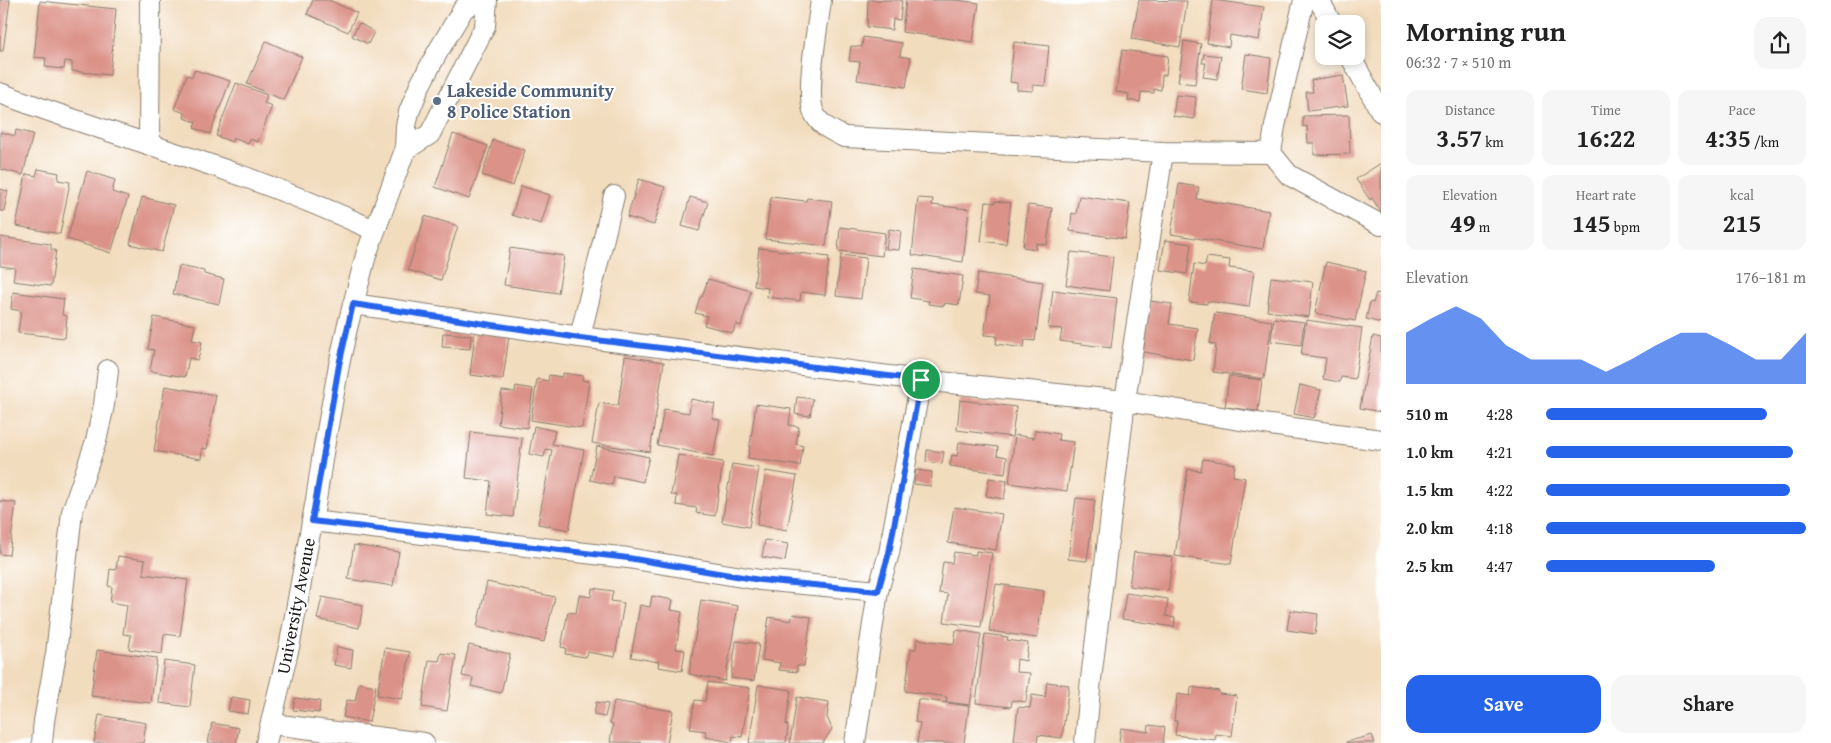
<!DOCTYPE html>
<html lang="en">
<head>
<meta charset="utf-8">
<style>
  :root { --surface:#fff; --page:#f6f6f6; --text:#222; --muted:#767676; --accent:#2563eb }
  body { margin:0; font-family:"Gentium Book Plus",serif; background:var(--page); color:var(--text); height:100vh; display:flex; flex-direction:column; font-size:19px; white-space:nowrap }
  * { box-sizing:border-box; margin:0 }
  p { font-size:16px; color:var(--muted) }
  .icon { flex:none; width:28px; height:28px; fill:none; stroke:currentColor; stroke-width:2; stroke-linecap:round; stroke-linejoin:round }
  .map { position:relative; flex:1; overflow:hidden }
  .sheet { display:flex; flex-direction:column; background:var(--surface); width:450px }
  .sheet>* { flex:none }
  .fabs { position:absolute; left:1315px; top:15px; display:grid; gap:10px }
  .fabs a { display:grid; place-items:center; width:50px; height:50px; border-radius:10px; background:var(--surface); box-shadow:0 2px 8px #0003; font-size:25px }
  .pin { position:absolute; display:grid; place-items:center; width:42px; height:42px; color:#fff; margin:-21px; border:2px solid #fff; border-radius:50%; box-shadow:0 1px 5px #0007 }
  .round { display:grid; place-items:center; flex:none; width:52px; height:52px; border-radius:15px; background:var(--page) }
  .overview { display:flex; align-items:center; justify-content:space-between; height:85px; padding:0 25px }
  h1 { font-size:28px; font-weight:800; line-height:38px }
  .metrics { display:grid; grid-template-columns:repeat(3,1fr); gap:8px; height:85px; padding:5px 25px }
  .metrics div { display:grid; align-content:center; border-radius:12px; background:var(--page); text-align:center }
  .metrics b { font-size:25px; font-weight:800 }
  .metrics small { font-size:14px; font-weight:400 }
  .metrics p { font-size:14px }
  .chart { height:140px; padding:10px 25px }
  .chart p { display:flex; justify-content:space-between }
  .chart svg { width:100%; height:90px; margin-top:5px; fill:var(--accent); opacity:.7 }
  .action { display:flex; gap:10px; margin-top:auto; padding:10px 25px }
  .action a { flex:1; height:58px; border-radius:15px; background:var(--accent); color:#fff; font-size:20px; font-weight:800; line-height:58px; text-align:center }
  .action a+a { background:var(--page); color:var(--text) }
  ul { padding:0 25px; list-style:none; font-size:16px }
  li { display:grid; grid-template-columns:80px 60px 1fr; align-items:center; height:38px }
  li i { height:12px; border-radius:6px; background:var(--accent) }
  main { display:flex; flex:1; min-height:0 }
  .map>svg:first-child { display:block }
  .building { fill:#db9288 }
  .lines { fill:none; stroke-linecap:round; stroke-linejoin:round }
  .minor-casing { stroke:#877c6d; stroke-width:22 }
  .minor { stroke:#fff; stroke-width:20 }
  .route-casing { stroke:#fff; stroke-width:10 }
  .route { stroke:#2563eb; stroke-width:6 }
  .service-dot { fill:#5c6f8a; stroke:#fff; stroke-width:2 }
  .labels { text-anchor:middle; stroke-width:4; stroke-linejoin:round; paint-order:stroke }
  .service-label { font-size:18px; font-weight:bold; fill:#4e5e75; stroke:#fff; text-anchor:start }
  .street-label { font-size:18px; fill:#1c1c1c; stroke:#fff }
</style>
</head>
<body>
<main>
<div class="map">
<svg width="1381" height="743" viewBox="0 0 1381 743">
  <rect width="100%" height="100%" fill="#fff"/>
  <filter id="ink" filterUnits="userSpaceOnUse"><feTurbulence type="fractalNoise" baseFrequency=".02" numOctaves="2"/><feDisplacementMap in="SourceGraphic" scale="10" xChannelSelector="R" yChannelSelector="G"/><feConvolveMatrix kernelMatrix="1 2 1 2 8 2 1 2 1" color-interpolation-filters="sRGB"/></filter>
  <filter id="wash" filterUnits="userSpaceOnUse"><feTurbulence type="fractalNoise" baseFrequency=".0096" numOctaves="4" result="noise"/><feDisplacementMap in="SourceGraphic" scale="20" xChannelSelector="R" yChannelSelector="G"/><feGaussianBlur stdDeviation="1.12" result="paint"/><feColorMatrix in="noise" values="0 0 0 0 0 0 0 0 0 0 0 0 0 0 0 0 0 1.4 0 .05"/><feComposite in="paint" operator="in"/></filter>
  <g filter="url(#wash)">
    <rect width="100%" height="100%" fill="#f2dcbe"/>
    <g id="blocks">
      <path class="building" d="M0 0H10L3 51H0Z
        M313 0H329L357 13 348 32 307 14Z
        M868 0H902L900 20 893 19 892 30 867 27Z
        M906 0H955L979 3 973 42 902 32Z
        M1139 0 1187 1 1180 47 1132 39Z
        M1213 0 1264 7 1259 40 1230 35 1229 47 1207 43Z
        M40 1 116 9 110 75 72 71V62L65 61 64 69 45 67 46 58 34 57Z
        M359 23 374 32 368 44 352 36Z
        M863 37 902 43 900 56 911 58 906 87 857 80 860 62 849 61 851 46 862 47Z
        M266 41 302 57 283 100 247 84Z
        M1184 41 1201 44 1195 84 1178 82Z
        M1014 42 1049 46 1045 86 1033 85V91L1017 90V83L1010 82Z
        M1122 50 1168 56 1166 75H1162L1161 90 1154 89V93L1141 92 1140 102 1128 100 1129 94 1116 92Z
        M1204 54 1221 56 1217 79 1203 77 1206 63H1202Z
        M1246 54 1271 58 1267 93 1241 89Z
        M195 70 230 81 210 134 194 128 196 122 184 118 185 113 174 109 187 75 192 77Z
        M1343 75 1348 106 1308 111 1306 92H1313L1311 80Z
        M236 83 267 95 264 103 272 106 258 142 250 139 248 144 233 138 232 142 216 136Z
        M1176 95 1196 97 1194 119 1173 116Z
        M1349 115 1350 154 1314 155V143H1308L1307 126 1303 127V116Z
        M16 130 33 134 23 175 0 169V132L15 136Z
        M453 134 488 146 469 199 435 187Z
        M493 140 525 150 513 186 482 175Z
        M1381 163V212L1372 198 1370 200 1356 179Z
        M38 169 59 173 58 180 70 182 60 234 16 226 26 174 36 176Z
        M87 171 115 180 112 192 128 197 111 253 67 239Z
        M639 179 665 187 654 225 627 217Z
        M1179 184 1199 187 1197 199 1269 211 1263 249 1171 234Z
        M521 186 550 195 541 224 512 215Z
        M0 189 8 191 4 211H0Z
        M1079 196 1130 203 1125 239 1070 231 1072 213 1076 214Z
        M142 197 174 205 162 252 130 244Z
        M690 197 708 202 699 231 682 226Z
        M771 197 806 201 807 198 832 201 826 246 765 239Z
        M918 198 933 199 932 205 969 209 963 262 912 255Z
        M995 201 1011 203 1006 244 981 241 986 202 995 203Z
        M1028 205 1052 208 1047 245 1036 243V249L1023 247Z
        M425 216 458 226 441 280 408 270Z
        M840 227 885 233 882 256 838 251Z
        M889 229 901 231 899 250 886 249Z
        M0 237 51 244V250H56L51 286 13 281 15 268 0 266Z
        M1165 240 1191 244 1187 274 1160 270Z
        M510 248 564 256 558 293 504 285Z
        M759 248 829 257 825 295 801 292 800 301 767 297 768 288 754 286Z
        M1071 252 1113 257 1109 291 1066 285Z
        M841 255 866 258 861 299 836 296Z
        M1207 257 1230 260 1229 268 1254 271 1249 307 1207 301V304L1189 302 1194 264 1205 266Z
        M1326 262 1366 271 1355 321 1315 313Z
        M179 266 204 271V274L224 279 219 304 173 294Z
        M914 269 963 276 959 305 945 303 944 306 928 304 929 301 910 298Z
        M978 273 1043 282 1035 341 1025 340 1024 348 996 344 997 336 984 335 990 296 975 294Z
        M1271 277 1313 282 1309 317 1267 311Z
        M708 279 751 291 741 326 736 324 733 333 704 325 707 316 695 313 700 297H702Z
        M1053 290 1117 298 1111 348 1060 341 1062 329 1048 328Z
        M13 292 64 299 62 315 67 316 65 338 18 333 21 311 11 309Z
        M1376 293 1381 294V323L1366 319 1370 302 1373 303Z
        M1150 301 1172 304 1169 324 1198 328 1193 360 1143 352Z
        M1215 313 1272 321 1264 379 1213 372 1216 345 1210 344Z
        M154 317 195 325 192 340 202 342 198 360 189 358 185 377 150 371 154 350 148 349Z
        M1274 318 1304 322 1301 345 1271 341Z
        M1306 320 1362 328 1355 379 1341 377 1340 382 1323 379 1326 358 1301 355Z
        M475 332 509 337 503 379 470 375Z
        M443 333 471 335 470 349 442 347Z
        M1373 336 1381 338V412L1360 408Z
        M625 356 664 362 650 452 592 443 599 403 618 406Z
        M563 373 583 376 582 380 589 381 582 428 531 420 537 379 548 381 549 375 562 377Z
        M1229 376 1262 380 1258 411 1225 407Z
        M1300 385 1321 390 1314 418 1294 414Z
        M165 386 216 395 207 449 202 448 201 459 154 451Z
        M516 386 533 389 527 428 498 424 502 391 515 392Z
        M797 397 813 399 810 416 795 414Z
        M691 399 715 404 712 418 720 420 713 456 657 445 664 409 689 413Z
        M960 400 1016 407 1012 437 957 430Z
        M756 404 791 409 789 425 799 427 796 444 803 446 800 466 748 458Z
        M534 426 555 431 552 444 584 450 569 530 538 524 552 450 546 449 544 457 529 454Z
        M1035 430 1059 434 1058 440 1074 442 1067 491 1009 483 1015 435 1034 438Z
        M471 432 522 438 513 517 487 514 491 481 466 478Z
        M959 442 998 447 997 455 1007 457 1005 474 950 466 952 455 957 456Z
        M597 446 649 457 643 482 614 476 612 485 590 480Z
        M927 450 944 452 942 464 926 462Z
        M678 455 723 462 715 516 696 513 697 508 676 505 677 495H671Z
        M1203 459 1235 464 1233 476 1245 478 1231 564 1175 556 1188 469 1201 471Z
        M732 464 759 468 749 527 722 522Z
        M916 470 932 472 931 486 914 484Z
        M766 471 797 476 787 530 757 525Z
        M989 478 1007 481 1004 499 986 496Z
        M1076 498 1095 500 1087 561 1068 559Z
        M0 501 16 503 9 555 0 554Z
        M954 507 1002 514 996 550 948 543Z
        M765 540 788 544 785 561 762 557Z
        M354 545 399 552 393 586 348 579Z
        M976 551 992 553 981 627 944 622 948 594 939 593 943 562 952 563 954 552 976 555Z
        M1134 552 1173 557 1168 591 1129 586Z
        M118 556 145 560 143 574 188 580 180 636 164 634 162 654 129 649 131 635 123 634 127 605 110 602 112 587 108 586 110 569 116 570Z
        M487 582 555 597 544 642 477 627Z
        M996 584 1044 591 1037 638 989 631Z
        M592 588 613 591 611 601 624 603 615 657 587 652 586 657 565 654 566 648 561 647 568 612 576 613 579 595 591 597Z
        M1126 593 1168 599 1166 616 1175 618 1174 627 1122 619Z
        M652 596 673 600 671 610 682 612 676 649 685 650 682 671 658 667 659 662 631 657 640 605 650 607Z
        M322 597 363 605 359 628 317 619Z
        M701 600 738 606 725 681 689 674Z
        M1290 610 1318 614 1315 634 1287 630Z
        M793 614 811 617 804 666H797V672L779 670 780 663 762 660 769 617 791 621Z
        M956 630 981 634 970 705 946 702 947 697 905 691 911 649H916L917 639 954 644Z
        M985 634 1008 637 1007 640 1028 643 1026 661 1017 659 1016 672 1030 673 1026 702 1012 700 1011 707 976 703Z
        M736 641 759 644 754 681 731 678Z
        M469 645 510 654 501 693 471 686 473 678 462 676Z
        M337 647 353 650 351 668 334 665Z
        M385 648 410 652 402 699 377 695Z
        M97 650 157 658 151 703 91 696Z
        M441 653 456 655 447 711 422 707 429 660 439 661Z
        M164 661 195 665 190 707 159 703Z
        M708 682 750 688 742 737 733 736 732 742 705 737 706 731 690 729 695 700 705 701Z
        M1047 682 1069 685 1062 738 1038 735 1037 743 1014 741 1018 707 1030 708 1032 695 1045 697Z
        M359 683 376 686 369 722 343 717 347 700 355 701Z
        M758 685 791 690 786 725H788L786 743H749Z
        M1191 687 1219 691V694L1237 696 1232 736 1216 734 1215 740 1175 735 1177 721H1174L1177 694 1190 696Z
        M231 697 250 700 248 714 228 711Z
        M797 697 829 702 827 717 832 729 823 743H790Z
        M295 698 320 701 319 713 293 710Z
        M918 699 969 706 964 743H917L920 723 915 722Z
        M614 701 673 711 667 743 610 742 613 724 610 723Z
        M596 702 608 704 605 717 594 715Z
        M99 715 146 723 143 743H94Z
        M212 723 239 728 236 743H208Z
        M1149 725 1165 727 1163 743H1122L1119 741 1121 728 1148 732Z
        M1372 735 1375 743H1346V742Z"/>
    </g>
  </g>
  <g filter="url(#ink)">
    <use href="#blocks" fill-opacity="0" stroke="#877c6d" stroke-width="1"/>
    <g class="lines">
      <defs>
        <path id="minor" d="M821 0C818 25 805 93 814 113 820 126 833 131 844 137L1163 152 1271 153
          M1304 0 1275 126 1271 153 1289 175 1381 225
          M1319 0 1332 24
          M1350 56 1381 112
          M0 93C77 123 156 145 234 173 281 190 328 209 374 230
          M149 145 150 0
          M405 150 430 134 485 26 487 0
          M353 304 580 337 921 380 1125 401 1270 425 1381 440
          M580 337 614 196
          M312 521 628 558 760 580 878 591
          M272 724 424 743
          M42 743 44 721 56 654 72 512 96 441 104 405 108 370
          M266 743 290 643 316 500 323 453 339 365 347 328 366 255 405 150 406 126 409 112 420 85 437 53 464 8 481 0
          M855 743 878 591 889 553 921 380
          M1085 743 1091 679 1125 401 1163 152"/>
      </defs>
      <use href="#minor" class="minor-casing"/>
      <use href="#minor" class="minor"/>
    </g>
  </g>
  <g class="lines" filter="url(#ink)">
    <defs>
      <path id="route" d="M353 304 580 338 921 380 889 553 878 591 760 580 628 558 312 521 339 365Z"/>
    </defs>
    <use href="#route" class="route-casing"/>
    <use href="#route" class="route"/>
  </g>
  <circle class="service-dot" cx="437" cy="101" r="5"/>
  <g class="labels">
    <g class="service-label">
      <text x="447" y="97">Lakeside Community<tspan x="447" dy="21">8 Police Station</tspan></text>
    </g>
    <g class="street-label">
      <text transform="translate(296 606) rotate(-79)" y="6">University Avenue</text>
    </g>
  </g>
</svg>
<div class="fabs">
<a><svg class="icon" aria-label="layers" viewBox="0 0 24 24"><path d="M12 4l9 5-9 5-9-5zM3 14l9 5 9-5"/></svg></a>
</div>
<div class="pin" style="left:921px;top:380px;background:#1e9e55"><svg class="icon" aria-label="arrive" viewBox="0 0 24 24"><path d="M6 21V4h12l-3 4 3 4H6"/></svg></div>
</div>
<section class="sheet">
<div class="overview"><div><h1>Morning run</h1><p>06:32 · 7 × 510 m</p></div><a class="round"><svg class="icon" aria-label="share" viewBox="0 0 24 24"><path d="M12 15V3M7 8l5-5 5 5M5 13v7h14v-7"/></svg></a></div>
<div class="metrics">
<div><p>Distance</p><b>3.57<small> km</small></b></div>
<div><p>Time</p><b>16:22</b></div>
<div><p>Pace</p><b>4:35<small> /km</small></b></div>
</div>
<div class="metrics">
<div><p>Elevation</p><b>49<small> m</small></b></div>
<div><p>Heart rate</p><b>145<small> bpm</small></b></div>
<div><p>kcal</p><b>215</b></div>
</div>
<div class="chart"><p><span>Elevation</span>176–181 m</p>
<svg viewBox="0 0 160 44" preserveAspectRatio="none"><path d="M0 44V19L10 12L20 6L30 12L40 25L50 32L60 32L70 32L80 38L90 32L100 25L110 19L120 19L130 25L140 32L150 32L160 19V44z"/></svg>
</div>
<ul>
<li><b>510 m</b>4:28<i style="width:85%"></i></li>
<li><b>1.0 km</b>4:21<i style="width:95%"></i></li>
<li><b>1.5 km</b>4:22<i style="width:94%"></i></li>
<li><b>2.0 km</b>4:18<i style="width:100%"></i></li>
<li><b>2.5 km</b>4:47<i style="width:65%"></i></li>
</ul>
<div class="action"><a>Save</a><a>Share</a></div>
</section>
</main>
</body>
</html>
